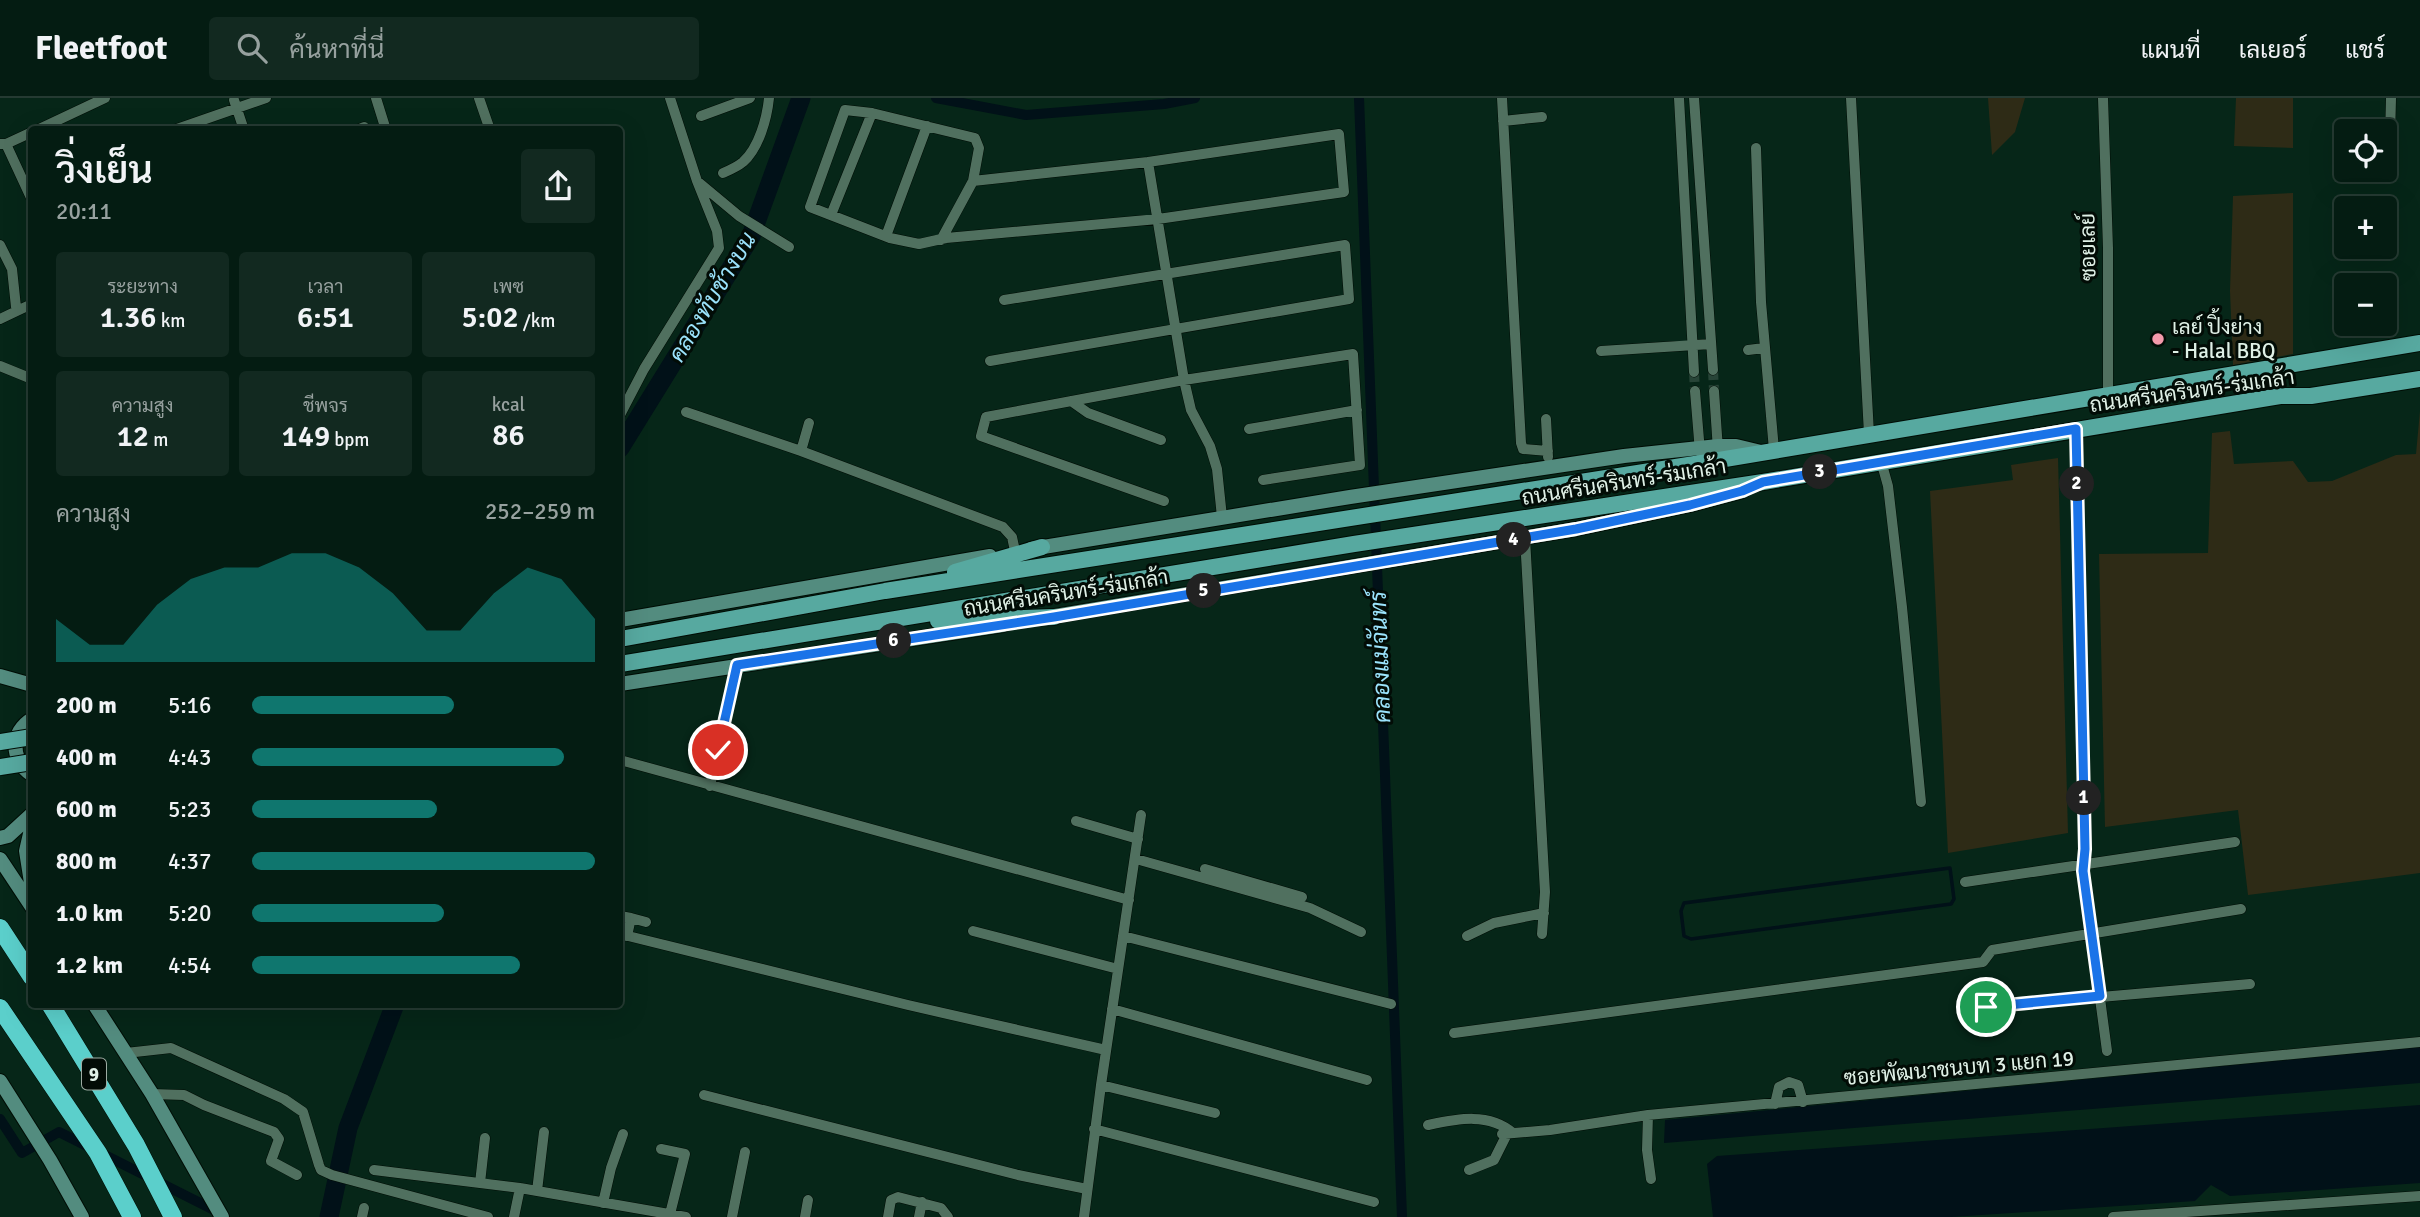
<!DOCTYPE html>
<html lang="th">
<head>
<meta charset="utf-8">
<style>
  :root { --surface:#041c12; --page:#122920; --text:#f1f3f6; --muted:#97a19f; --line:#253a32; --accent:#0f766e }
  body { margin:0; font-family:Signika,Sarabun,sans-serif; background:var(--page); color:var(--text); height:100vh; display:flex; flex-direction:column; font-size:26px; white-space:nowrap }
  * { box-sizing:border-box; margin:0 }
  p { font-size:23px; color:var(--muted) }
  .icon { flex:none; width:38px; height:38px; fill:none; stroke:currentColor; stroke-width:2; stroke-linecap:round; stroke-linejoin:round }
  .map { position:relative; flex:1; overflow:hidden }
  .sheet { position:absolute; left:28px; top:28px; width:595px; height:882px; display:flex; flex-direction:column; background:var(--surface); border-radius:7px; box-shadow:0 7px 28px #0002,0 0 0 2px var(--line) }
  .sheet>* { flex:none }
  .buttons { position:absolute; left:2334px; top:21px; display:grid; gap:14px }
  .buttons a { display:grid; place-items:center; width:63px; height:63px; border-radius:7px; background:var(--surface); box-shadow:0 7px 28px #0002,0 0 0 2px var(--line); font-size:35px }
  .pin { position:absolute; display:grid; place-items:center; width:60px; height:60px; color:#fff; margin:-30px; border:4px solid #fff; border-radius:50%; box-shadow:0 2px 7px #0007 }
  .km { position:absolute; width:35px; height:35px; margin:-18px; border-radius:50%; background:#222; color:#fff; font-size:19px; line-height:35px; text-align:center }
  .round { display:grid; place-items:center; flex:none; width:74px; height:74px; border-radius:7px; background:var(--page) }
  .head { display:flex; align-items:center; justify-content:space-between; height:119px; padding:0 28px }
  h1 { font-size:38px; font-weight:600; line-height:52px }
  .metrics { display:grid; grid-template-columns:repeat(3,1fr); gap:10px; height:119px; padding:7px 28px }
  .metrics div { display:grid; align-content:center; border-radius:7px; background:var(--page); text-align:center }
  .metrics b { font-size:30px; font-weight:600 }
  .metrics small { font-size:19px; font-weight:400 }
  .metrics p { font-size:19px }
  .chart { height:196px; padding:14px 28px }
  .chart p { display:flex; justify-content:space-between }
  .chart svg { width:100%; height:126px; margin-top:7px; fill:var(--accent); opacity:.7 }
  ul { padding:0 28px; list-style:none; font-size:23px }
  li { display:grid; grid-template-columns:112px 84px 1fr; align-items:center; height:52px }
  li i { height:18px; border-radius:9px; background:var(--accent) }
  header { display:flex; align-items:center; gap:42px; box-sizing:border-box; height:98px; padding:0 35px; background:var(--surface); border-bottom:2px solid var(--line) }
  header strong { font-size:33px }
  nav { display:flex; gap:38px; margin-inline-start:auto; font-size:24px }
  .search { width:490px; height:63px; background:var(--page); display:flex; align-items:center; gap:18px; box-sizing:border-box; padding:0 24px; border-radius:7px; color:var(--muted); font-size:26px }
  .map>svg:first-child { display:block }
  .green { fill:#2e2b16 }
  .water { fill:#011118 }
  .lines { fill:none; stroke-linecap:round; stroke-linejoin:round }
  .stream { stroke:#011118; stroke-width:3.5 }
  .canal { stroke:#011118; stroke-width:10 }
  .river { stroke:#011118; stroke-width:19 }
  .minor-tunnel { stroke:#274437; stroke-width:10; stroke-dasharray:10 5; stroke-linecap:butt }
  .minor-casing { stroke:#000d05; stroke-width:11 }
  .secondary-casing { stroke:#000d05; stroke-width:16 }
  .primary-casing { stroke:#000d05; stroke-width:18 }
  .motorway-casing { stroke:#000d05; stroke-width:19 }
  .minor { stroke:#50705f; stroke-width:10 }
  .secondary { stroke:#538c7f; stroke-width:14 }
  .primary { stroke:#57a9a0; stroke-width:16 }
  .motorway { stroke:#5bcfcb; stroke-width:18 }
  .primary-bridge-casing { stroke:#000d05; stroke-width:18; stroke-linecap:butt }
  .primary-bridge { stroke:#57a9a0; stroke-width:16 }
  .route-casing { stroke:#fff; stroke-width:14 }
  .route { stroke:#1a73e8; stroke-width:9 }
  .poi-dot { fill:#f39aab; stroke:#020c06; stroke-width:2.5 }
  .labels { text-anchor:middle; stroke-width:6; stroke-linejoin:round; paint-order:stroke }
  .shield { fill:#020c06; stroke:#9daca3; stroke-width:2 }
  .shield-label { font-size:19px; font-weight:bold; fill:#dff0e6 }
  .street-label { font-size:21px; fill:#dff0e6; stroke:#020c06 }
  .poi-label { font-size:21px; fill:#dff0e6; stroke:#020c06; text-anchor:start }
  .water-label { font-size:23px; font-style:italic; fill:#9be3fc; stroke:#020c06 }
</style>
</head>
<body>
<header>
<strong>Fleetfoot</strong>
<div class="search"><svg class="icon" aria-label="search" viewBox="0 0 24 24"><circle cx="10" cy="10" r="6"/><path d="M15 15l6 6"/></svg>ค้นหาที่นี่</div>
<nav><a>แผนที่</a><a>เลเยอร์</a><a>แชร์</a></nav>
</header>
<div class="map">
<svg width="2420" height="1119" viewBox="0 0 2420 1119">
  <rect width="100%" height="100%" fill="#062618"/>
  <path class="green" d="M1988 0H2025L2015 34 1992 57Z
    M2236 0H2293V50L2234 48Z
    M2293 95V256L2233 267 2230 193 2233 98Z
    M2420 313V775L2248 797 2238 712 2105 729 2099 456 2208 455 2212 335 2230 333 2234 366 2293 363 2308 384 2332 383 2396 357 2416 356Z
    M2058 360 2068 735 1948 755 1930 393 2013 382 2011 367Z"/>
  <path class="water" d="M2420 949V985L1664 1045 1665 1022Z
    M2420 1007V1085L2230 1098 2211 1087 2195 1103 1951 1119H1713L1707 1066 1717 1058Z"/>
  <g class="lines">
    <path class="stream" d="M1950 770 1954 801 1951 806 1691 841 1684 838 1681 813 1684 805Z"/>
    <path class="canal" d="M936 0 1026 17 1164 6 1195 0
      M1359 0 1402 1119
      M0 1021 22 1055 59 1034 220 1115"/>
    <path class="river" d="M620 350 751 138 801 0
      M329 1119 348 1030 395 906"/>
    <path class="minor-tunnel" d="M1713 272 1714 293
      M1694 274 1695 293"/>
    <defs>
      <path id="minor" d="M376 0 386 32
        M479 0 490 32
        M670 0 697 83 739 118 789 149
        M1502 0 1521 345 1523 351 1548 353
        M1679 0 1694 274
        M1694 0 1713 272
        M1851 0 1869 336
        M2103 0 2108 150V297
        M234 2 244 32
        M872 15 845 12 810 109 890 140 919 146 946 140 1158 121 1344 94 1339 36 1148 64 1184 282 1191 312 1210 348 1217 371 1222 419
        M701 18 750 0
        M1503 23 1542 19
        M37 32 105 0
        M174 32 266 0
        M357 32 364 29
        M0 46H6L32 102
        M6 46 32 34
        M1756 50 1761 204 1774 352
        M723 75C730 72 737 69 743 64 759 50 767 20 769 0
        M2389 79 2391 0
        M831 117 872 15 975 40 979 50 973 83
        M886 138 927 28
        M941 142 973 83 1148 64
        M0 147 12 171 16 209 21 211 32 206
        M0 221 21 211
        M1748 252 1764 250
        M1601 253 1711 246
        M990 263 1349 201 1345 147 1004 202
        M0 268 32 281
        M1695 293 1700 354
        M1714 293 1718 352
        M1071 303 1088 315 1161 342
        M686 314 801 353 1003 429 1012 439 1015 453
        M620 317 644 271 719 150 717 133 697 83
        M1546 321 1548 359
        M1249 331 1357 312
        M2076 331 2085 751 2083 773 2107 953
        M801 353 809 325
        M1881 363 1888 388 1902 509 1921 704
        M1164 403 981 338 986 319 1184 282 1353 256 1360 367 1263 382
        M1525 440 1545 794 1542 836
        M620 662 1129 802
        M710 688 737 567
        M1076 723 1138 741
        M1136 761 1310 810 1361 834
        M1205 771 1302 799
        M1965 784 2235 744
        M620 818 631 820
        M973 833 1118 871
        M620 836 908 907 1106 952
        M627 838 631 820 646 824
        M1123 838 1391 906
        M1467 838 1494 825 1544 815
        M1986 909 2250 886
        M1112 911 1367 982
        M1454 935 1983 864 1992 852 2241 811
        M126 955 171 950 284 1001 303 1014 319 1067 321 1072 332 1077 488 1119
        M1101 987 1215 1015
        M152 996 184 997 204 1007 274 1034 279 1041 271 1063 297 1077
        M704 997 1018 1077 1087 1091
        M1775 1006 1779 989 1789 984 1798 987 1803 1004
        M1648 1017 1647 1052 1651 1081
        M1428 1027C1457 1021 1489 1014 1513 1035
        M1094 1031 1374 1104
        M1502 1036 1550 1032 1648 1017 2420 944
        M661 1051 685 1056 670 1116
        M374 1072 520 1090 686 1119
        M1469 1072 1494 1062 1507 1036
        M480 1085 485 1040
        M537 1093 544 1034
        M603 1105 611 1070 623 1036
        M362 1119 364 1110
        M514 1119 520 1090
        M732 1119 745 1054
        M805 1119 808 1102
        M888 1119 891 1102 898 1099 941 1110 948 1119
        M919 1119 922 1104
        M1084 1119 1101 987 1141 717
        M2113 1119 2420 1098"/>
      <path id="secondary" d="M1031 451 1350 399 1624 358 1718 348H1736L1761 354
        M1043 520 1576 431 1690 407 1743 393
        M620 522 990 458
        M0 578 32 587
        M620 586 1003 527
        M32 621C10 634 10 662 32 677
        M32 727 26 753 32 791
        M0 740 8 738 32 716
        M0 761 32 809
        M94 906 152 996 222 1119
        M0 983 50 1062 82 1119"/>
      <path id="primary" d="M955 474 1042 449
        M938 523 1054 519
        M620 541 885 493 1701 365 2420 245
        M620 566 1354 446 1763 384 2280 298H2311L2420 281"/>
      <path id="motorway" d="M0 830 32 879
        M50 906 136 1047 173 1119
        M0 910 98 1055 132 1119"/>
    </defs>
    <use href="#minor" class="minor-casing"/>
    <use href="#secondary" class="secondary-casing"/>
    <use href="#primary" class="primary-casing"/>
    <use href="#motorway" class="motorway-casing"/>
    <use href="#minor" class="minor"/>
    <use href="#secondary" class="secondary"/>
    <use href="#primary" class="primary"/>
    <use href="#motorway" class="motorway"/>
    <defs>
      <path id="primary-bridge" d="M0 644 32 639
        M0 669 32 664"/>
    </defs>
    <use href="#primary-bridge" class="primary-bridge-casing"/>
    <use href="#primary-bridge" class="primary-bridge"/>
  </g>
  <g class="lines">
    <defs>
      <path id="route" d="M718 652 737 567 1054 519 1576 431 1690 407 1742 393 1763 384 2076 331 2085 751 2083 773 2100 898 1986 909"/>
    </defs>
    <use href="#route" class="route-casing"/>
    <use href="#route" class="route"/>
  </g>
  <circle class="poi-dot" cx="2158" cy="241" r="7"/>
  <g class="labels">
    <rect class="shield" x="82" y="960.5" width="24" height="31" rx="5"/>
    <g class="shield-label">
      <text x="94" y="983">9</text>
    </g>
    <g class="street-label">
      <text transform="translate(2088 149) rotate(-91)" y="7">ซอยเลย์</text>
      <text transform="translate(2192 293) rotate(-8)" y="7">ถนนศรีนครินทร์-ร่มเกล้า</text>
      <text transform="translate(1624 384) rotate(-9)" y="7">ถนนศรีนครินทร์-ร่มเกล้า</text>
      <text transform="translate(1066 495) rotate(-9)" y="7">ถนนศรีนครินทร์-ร่มเกล้า</text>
      <text transform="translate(1959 970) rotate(-5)" y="7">ซอยพัฒนาชนบท 3 แยก 19</text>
    </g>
    <g class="poi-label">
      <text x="2172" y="236">เลย์ ปิ้งย่าง<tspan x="2172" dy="24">- Halal BBQ</tspan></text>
    </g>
    <g class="water-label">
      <text transform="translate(712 199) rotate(-59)" y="8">คลองทับช้างบน</text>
      <text transform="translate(1380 559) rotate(-92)" y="8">คลองแม่จันทร์</text>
    </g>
  </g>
</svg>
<div class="buttons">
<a><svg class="icon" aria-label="locate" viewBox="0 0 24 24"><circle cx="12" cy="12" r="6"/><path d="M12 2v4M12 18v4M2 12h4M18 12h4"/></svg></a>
<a>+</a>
<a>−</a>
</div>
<div class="pin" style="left:1986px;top:909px;background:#1e9e55"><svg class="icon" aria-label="arrive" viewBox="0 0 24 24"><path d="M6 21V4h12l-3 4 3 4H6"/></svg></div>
<div class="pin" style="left:718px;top:652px;background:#d93025"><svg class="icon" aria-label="check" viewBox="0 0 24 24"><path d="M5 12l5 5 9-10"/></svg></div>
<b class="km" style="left:2084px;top:700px">1</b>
<b class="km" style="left:2077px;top:386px">2</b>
<b class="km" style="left:1820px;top:374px">3</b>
<b class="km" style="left:1514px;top:442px">4</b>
<b class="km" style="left:1204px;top:493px">5</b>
<b class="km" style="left:894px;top:543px">6</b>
<section class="sheet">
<div class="head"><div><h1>วิ่งเย็น</h1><p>20:11</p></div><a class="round"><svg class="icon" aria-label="share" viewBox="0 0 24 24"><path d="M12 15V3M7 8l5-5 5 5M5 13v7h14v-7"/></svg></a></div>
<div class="metrics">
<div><p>ระยะทาง</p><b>1.36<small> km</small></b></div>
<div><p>เวลา</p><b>6:51</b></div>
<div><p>เพซ</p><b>5:02<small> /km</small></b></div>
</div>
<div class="metrics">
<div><p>ความสูง</p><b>12<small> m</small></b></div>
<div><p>ชีพจร</p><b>149<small> bpm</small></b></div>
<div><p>kcal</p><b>86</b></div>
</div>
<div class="chart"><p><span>ความสูง</span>252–259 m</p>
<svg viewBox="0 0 160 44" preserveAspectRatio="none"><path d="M0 44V29L10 38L20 38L30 24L40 15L50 11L60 11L70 6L80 6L90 11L100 20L110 33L120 33L130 20L140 11L150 15L160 29V44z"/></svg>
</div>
<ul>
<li><b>200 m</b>5:16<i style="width:59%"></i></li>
<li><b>400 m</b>4:43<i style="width:91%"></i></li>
<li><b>600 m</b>5:23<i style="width:54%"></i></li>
<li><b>800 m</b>4:37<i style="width:100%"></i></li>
<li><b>1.0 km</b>5:20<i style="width:56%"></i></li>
<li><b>1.2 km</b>4:54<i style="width:78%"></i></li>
</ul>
</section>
</div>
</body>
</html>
